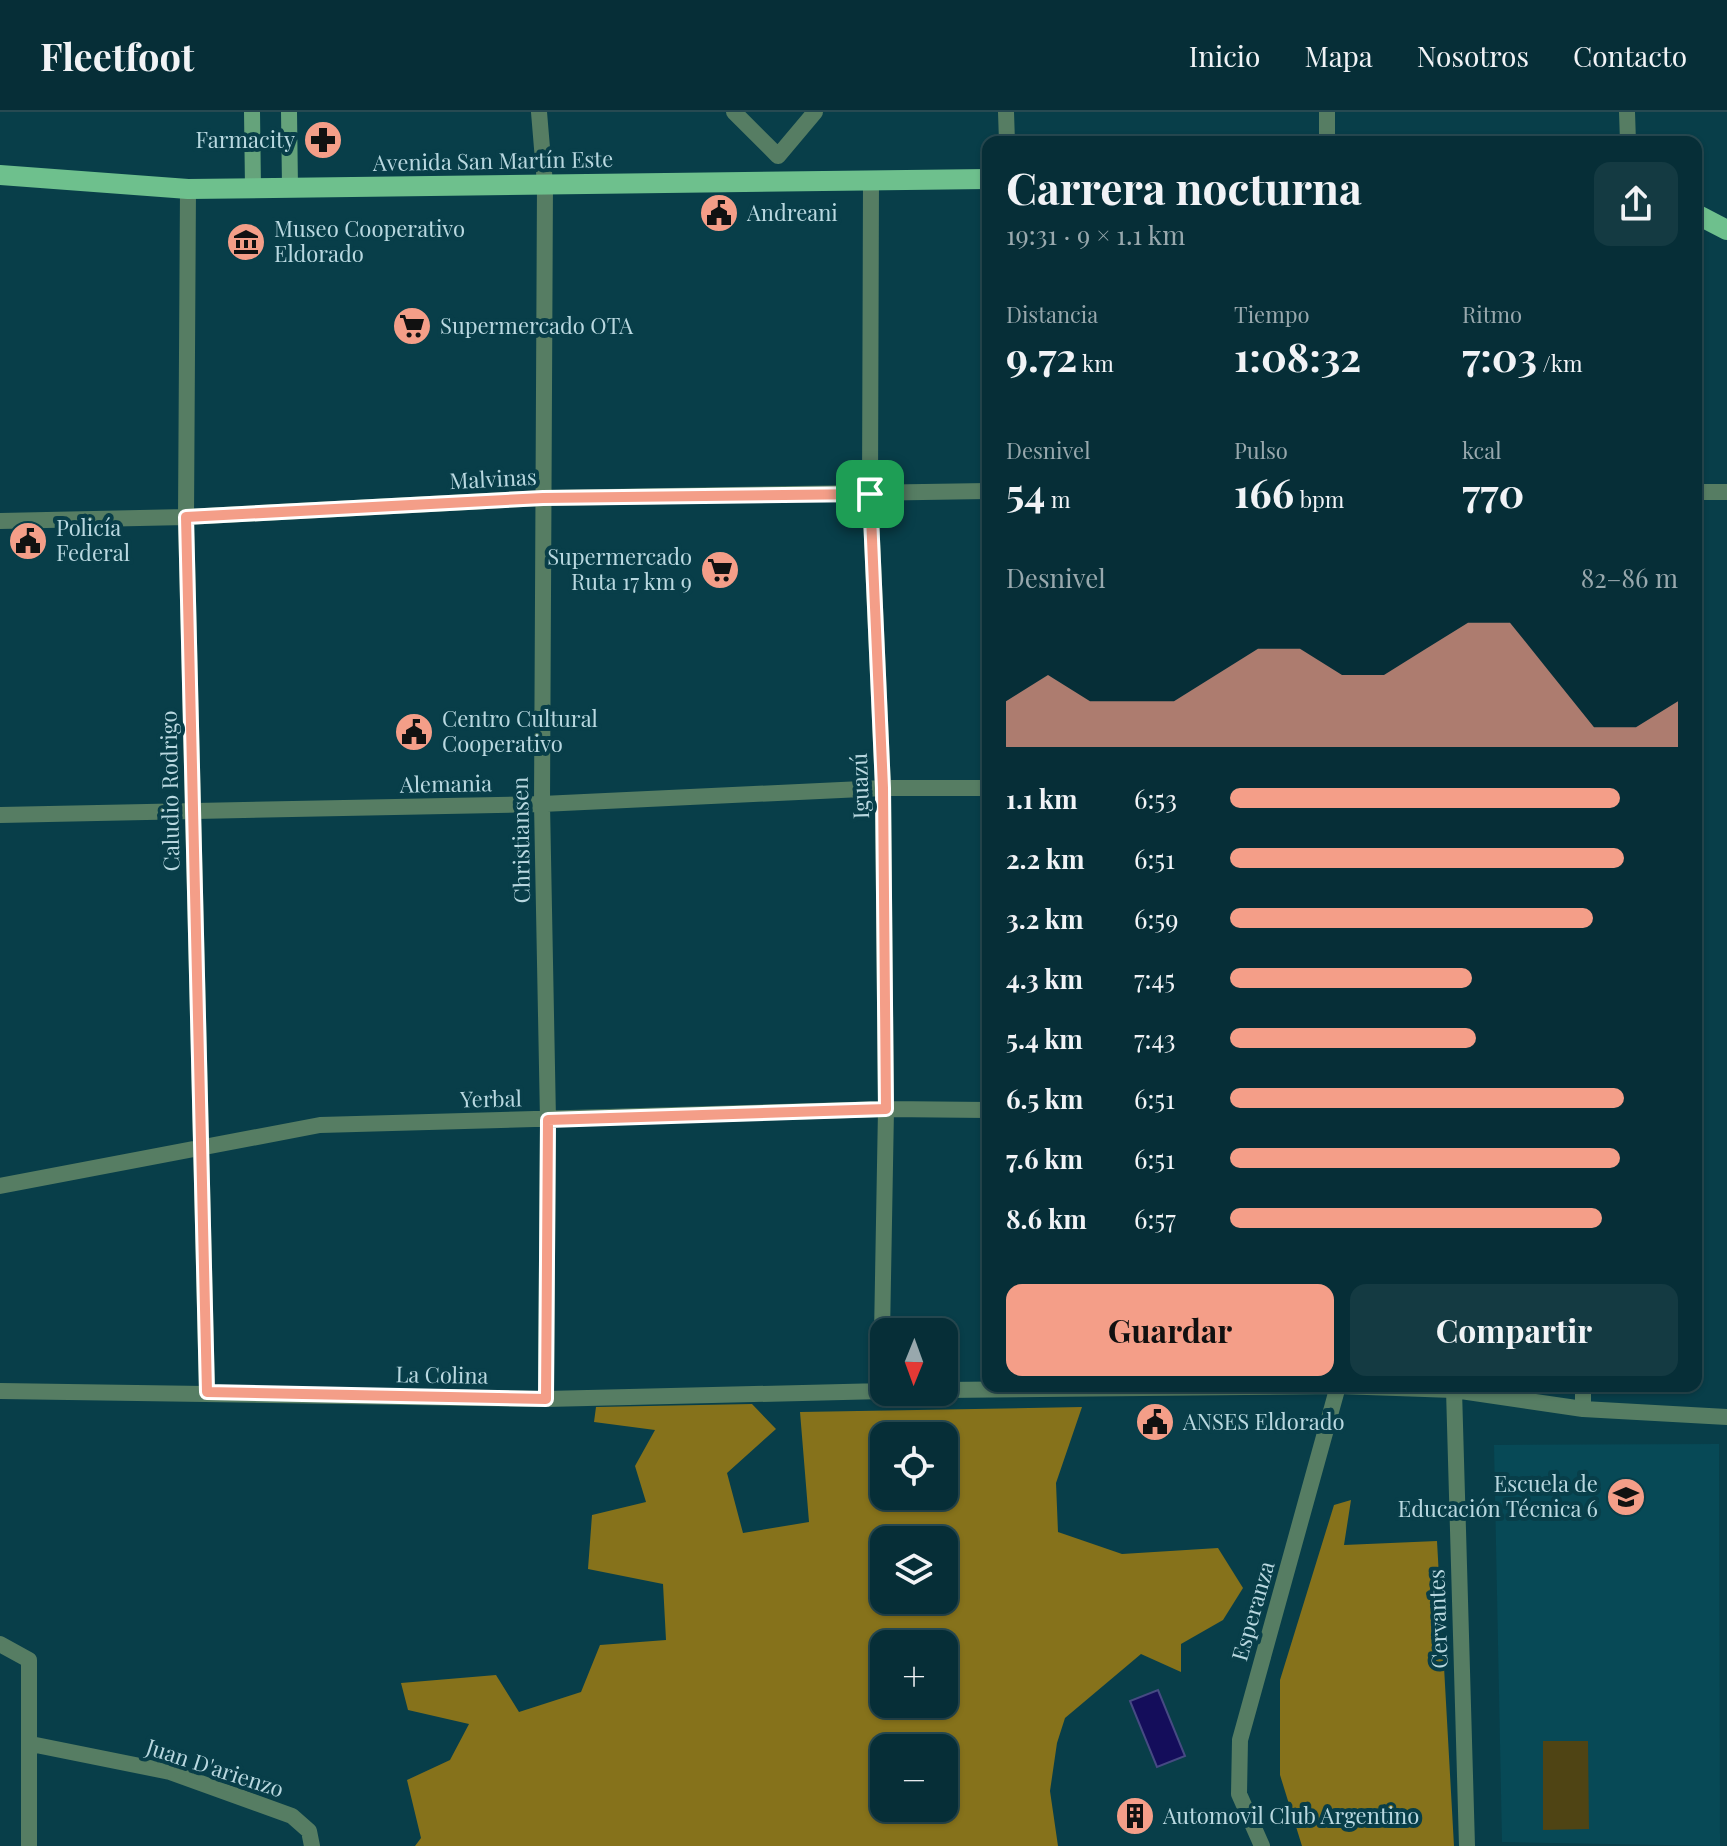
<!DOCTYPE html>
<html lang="es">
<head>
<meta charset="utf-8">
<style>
  :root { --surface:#062e37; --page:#143a42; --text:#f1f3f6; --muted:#98a8ad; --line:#274a52; --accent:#f49e88 }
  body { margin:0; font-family:"Playfair Display",serif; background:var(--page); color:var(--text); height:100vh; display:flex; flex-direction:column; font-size:30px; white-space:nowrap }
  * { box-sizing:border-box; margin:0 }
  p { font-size:26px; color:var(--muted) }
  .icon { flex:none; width:44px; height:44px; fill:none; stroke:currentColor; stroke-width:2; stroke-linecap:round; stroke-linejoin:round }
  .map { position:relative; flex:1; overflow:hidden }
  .drawer { position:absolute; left:982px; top:24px; width:720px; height:1256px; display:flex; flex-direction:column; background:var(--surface); border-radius:16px; box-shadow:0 2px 6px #0004,0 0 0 2px var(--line) }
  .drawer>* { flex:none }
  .needle { width:52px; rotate:181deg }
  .tools { position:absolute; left:870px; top:1206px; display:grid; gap:16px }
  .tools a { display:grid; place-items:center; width:88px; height:88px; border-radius:16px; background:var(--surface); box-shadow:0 2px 6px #0004,0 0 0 2px var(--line); font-size:40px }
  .pin { position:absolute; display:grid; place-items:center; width:68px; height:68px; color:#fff; margin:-34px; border-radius:16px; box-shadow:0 4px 12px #0006 }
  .round { display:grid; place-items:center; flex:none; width:84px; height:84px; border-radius:16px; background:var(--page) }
  .head { display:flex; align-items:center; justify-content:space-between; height:136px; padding:0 24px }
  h1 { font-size:44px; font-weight:700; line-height:60px }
  .metrics { display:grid; grid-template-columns:repeat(3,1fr); gap:12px; height:136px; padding:8px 24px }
  .metrics div { display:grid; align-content:center }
  .metrics b { font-size:40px; font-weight:700 }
  .metrics small { font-size:22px; font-weight:400 }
  .metrics p { font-size:22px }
  .chart { height:224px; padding:16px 24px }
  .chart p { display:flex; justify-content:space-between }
  .chart svg { width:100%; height:144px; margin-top:8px; fill:var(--accent); opacity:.7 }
  .action { display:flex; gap:16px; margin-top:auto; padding:16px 24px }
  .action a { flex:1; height:92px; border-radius:16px; background:var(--accent); color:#111; font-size:32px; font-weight:700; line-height:92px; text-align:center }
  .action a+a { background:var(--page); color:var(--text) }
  ul { padding:0 24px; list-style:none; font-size:26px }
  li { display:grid; grid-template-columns:128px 96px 1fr; align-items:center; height:60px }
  li i { height:20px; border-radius:10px; background:var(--accent) }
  header { display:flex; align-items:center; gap:48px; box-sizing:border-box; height:112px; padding:0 40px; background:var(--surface); border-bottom:2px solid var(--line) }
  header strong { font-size:38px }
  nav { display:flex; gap:44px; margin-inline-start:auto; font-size:28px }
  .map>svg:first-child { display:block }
  .built { fill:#074956 }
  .green { fill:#4f4414 }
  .forest { fill:#86721b; fill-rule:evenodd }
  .water { fill:#140d5b; stroke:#464a83; stroke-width:2 }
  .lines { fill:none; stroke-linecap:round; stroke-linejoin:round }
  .pedestrian { stroke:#567d63; stroke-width:16 }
  .minor { stroke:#567d63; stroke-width:16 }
  .secondary { stroke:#65a37b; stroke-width:16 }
  .primary { stroke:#6ec08d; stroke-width:20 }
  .route-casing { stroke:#fff; stroke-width:16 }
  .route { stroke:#f49e88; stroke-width:10 }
  .labels { text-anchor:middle; stroke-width:8; stroke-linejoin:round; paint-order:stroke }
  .poi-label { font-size:22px; fill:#b9d8e0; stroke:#083e49; text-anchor:start }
  .street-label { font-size:22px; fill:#b9d8e0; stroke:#083e49 }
</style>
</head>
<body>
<header>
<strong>Fleetfoot</strong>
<nav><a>Inicio</a><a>Mapa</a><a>Nosotros</a><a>Contacto</a></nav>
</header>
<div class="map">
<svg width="1727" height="1734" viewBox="0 0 1727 1734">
  <rect width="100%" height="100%" fill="#083e49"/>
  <path class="built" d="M1719 1332 1720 1734 1502 1730 1494 1333Z"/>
  <path class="green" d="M1543 1629H1588L1589 1717 1543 1718Z"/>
  <path class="forest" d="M752 1292 776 1317 727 1361 743 1421 809 1410 800 1300 1082 1295 1056 1371 1058 1420 1122 1442 1218 1436 1243 1476 1223 1508 1181 1532V1560L1141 1542 1065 1606 1057 1631 1050 1679 1058 1734H415L421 1726 407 1668 450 1648 469 1612 408 1598 401 1571 496 1563 519 1600 581 1580 600 1533 666 1528 663 1472 588 1457 592 1403 646 1390 635 1354 655 1318 594 1310 596 1295ZM884 1324H944V1384H884ZM884 1428H944V1488H884ZM884 1532H944V1592H884ZM884 1636H944V1696H884Z
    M1351 1388 1344 1433 1437 1429 1454 1734H1302L1280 1663V1568L1334 1393Z"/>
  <path class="water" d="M1158 1578 1185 1644 1157 1655 1130 1589Z"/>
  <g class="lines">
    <path class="pedestrian" d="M734 0 778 44
      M778 44 815 0"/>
    <path class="minor" d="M539 0 545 72 542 692 548 1008 546 1287
      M1006 0 1007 30
      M1627 0 1628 30
      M1327 30V0
      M871 69 870 382 883 676 886 997 881 1279
      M188 77 186 405 207 1280
      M1696 380H1727
      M0 409 186 405 543 386 988 379
      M0 703 542 692 883 676H988
      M0 1074 320 1013 886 997 988 998
      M1583 1274V1297
      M944 1278 1338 1274 1454 1278 1583 1297 1727 1305
      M1454 1278 1467 1734
      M0 1279 546 1287 884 1279
      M0 1532 29 1548V1734
      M31 1632 170 1660 292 1704 309 1719 312 1734
      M1262 1734 1239 1682 1240 1628 1338 1274"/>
    <path class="secondary" d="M252 0 253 76
      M289 0 290 75"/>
    <path class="primary" d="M0 63 188 77 988 67
      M1696 102 1727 118"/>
  </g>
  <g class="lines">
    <defs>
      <path id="route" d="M870 382 883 676 886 997 548 1008 546 1287 207 1280 186 405 543 386Z"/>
    </defs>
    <use href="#route" class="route-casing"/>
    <use href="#route" class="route"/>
  </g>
  <defs>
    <symbol id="pharmacy-disc" viewBox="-11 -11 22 22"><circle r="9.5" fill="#f49e88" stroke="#083e49"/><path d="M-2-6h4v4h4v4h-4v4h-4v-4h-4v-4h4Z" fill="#111"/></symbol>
    <symbol id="civic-disc" viewBox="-11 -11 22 22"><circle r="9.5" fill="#f49e88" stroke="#083e49"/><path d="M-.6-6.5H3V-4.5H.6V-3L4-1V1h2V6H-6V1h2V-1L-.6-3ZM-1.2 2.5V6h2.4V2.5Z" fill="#111"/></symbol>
    <symbol id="museum-disc" viewBox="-11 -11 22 22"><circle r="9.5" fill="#f49e88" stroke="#083e49"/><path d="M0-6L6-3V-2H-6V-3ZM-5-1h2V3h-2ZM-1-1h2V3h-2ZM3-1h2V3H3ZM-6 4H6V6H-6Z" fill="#111"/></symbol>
    <symbol id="supermarket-disc" viewBox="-11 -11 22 22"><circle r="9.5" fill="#f49e88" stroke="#083e49"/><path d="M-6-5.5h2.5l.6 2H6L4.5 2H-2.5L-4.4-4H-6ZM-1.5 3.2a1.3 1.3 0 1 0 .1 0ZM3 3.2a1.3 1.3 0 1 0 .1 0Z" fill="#111"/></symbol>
    <symbol id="school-disc" viewBox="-11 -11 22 22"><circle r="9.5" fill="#f49e88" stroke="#083e49"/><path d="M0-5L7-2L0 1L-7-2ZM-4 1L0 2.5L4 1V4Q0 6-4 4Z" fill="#111"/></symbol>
    <symbol id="building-disc" viewBox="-11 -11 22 22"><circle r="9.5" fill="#f49e88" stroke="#083e49"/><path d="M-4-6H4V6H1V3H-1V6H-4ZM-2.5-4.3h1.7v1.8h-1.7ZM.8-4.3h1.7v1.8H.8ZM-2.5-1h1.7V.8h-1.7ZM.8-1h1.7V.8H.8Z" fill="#111"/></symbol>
  </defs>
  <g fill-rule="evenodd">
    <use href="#pharmacy-disc" x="301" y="6" width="44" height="44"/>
    <use href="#civic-disc" x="697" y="79" width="44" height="44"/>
    <use href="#museum-disc" x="224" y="108" width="44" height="44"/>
    <use href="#supermarket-disc" x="390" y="192" width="44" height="44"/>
    <use href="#civic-disc" x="6" y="407" width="44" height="44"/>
    <use href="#supermarket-disc" x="698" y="436" width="44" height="44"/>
    <use href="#civic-disc" x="392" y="598" width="44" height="44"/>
    <use href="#civic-disc" x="1133" y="1288" width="44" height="44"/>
    <use href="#school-disc" x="1604" y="1363" width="44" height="44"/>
    <use href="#building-disc" x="1113" y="1682" width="44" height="44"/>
  </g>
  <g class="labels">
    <g class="poi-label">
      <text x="295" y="36" text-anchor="end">Farmacity</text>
      <text x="747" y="109">Andreani</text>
      <text x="274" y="125">Museo Cooperativo<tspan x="274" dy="25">Eldorado</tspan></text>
      <text x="440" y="222">Supermercado OTA</text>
      <text x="56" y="424">Policía<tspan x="56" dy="25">Federal</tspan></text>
      <text x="692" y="453" text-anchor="end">Supermercado<tspan x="692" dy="25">Ruta 17 km 9</tspan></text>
      <text x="442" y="615">Centro Cultural<tspan x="442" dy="25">Cooperativo</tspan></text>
      <text x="1183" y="1318">ANSES Eldorado</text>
      <text x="1598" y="1380" text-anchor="end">Escuela de<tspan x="1598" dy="25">Educación Técnica 6</tspan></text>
      <text x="1163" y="1712">Automovil Club Argentino</text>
    </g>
    <g class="street-label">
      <text transform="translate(493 49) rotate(-1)" y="8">Avenida San Martín Este</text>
      <text transform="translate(493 367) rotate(-3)" y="8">Malvinas</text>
      <text transform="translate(446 672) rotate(-1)" y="8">Alemania</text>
      <text transform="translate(860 674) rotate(-92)" y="8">Iguazú</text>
      <text transform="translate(170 679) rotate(-91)" y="8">Caludio Rodrigo</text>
      <text transform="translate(521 728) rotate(-91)" y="8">Christiansen</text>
      <text transform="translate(491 987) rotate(-1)" y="8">Yerbal</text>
      <text transform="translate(442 1263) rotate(1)" y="8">La Colina</text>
      <text transform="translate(1253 1499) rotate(-74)" y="8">Esperanza</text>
      <text transform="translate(1438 1507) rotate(-92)" y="8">Cervantes</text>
      <text transform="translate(215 1656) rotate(18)" y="8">Juan D'arienzo</text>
    </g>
  </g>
</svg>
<div class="tools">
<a><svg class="needle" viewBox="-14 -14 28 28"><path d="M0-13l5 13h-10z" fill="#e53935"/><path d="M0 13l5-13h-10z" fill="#98a8ad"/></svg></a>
<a><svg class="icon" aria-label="locate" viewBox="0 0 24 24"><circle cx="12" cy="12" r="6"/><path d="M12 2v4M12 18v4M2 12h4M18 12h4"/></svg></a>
<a><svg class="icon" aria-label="layers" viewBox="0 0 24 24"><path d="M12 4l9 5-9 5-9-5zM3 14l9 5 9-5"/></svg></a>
<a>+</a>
<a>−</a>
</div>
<div class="pin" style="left:870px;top:382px;background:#1e9e55"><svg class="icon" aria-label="arrive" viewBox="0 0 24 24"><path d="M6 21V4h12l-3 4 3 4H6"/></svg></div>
<section class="drawer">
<div class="head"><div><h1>Carrera nocturna</h1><p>19:31 · 9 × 1.1 km</p></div><a class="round"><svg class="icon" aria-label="share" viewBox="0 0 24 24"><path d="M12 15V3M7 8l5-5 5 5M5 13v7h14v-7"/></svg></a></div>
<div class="metrics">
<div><p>Distancia</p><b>9.72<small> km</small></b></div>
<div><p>Tiempo</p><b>1:08:32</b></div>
<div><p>Ritmo</p><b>7:03<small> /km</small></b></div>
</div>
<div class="metrics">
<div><p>Desnivel</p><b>54<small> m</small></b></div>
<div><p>Pulso</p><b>166<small> bpm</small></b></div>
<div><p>kcal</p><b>770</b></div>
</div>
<div class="chart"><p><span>Desnivel</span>82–86 m</p>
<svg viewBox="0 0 160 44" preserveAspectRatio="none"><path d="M0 44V30L10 22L20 30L30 30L40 30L50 22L60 14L70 14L80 22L90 22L100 14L110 6L120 6L130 22L140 38L150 38L160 30V44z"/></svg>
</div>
<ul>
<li><b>1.1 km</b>6:53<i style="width:87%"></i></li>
<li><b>2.2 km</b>6:51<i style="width:88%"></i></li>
<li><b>3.2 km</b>6:59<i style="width:81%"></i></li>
<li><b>4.3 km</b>7:45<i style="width:54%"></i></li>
<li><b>5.4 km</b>7:43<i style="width:55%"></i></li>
<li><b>6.5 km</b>6:51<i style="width:88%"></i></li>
<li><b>7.6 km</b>6:51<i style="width:87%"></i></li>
<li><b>8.6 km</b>6:57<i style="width:83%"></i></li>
</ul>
<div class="action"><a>Guardar</a><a>Compartir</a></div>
</section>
</div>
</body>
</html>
